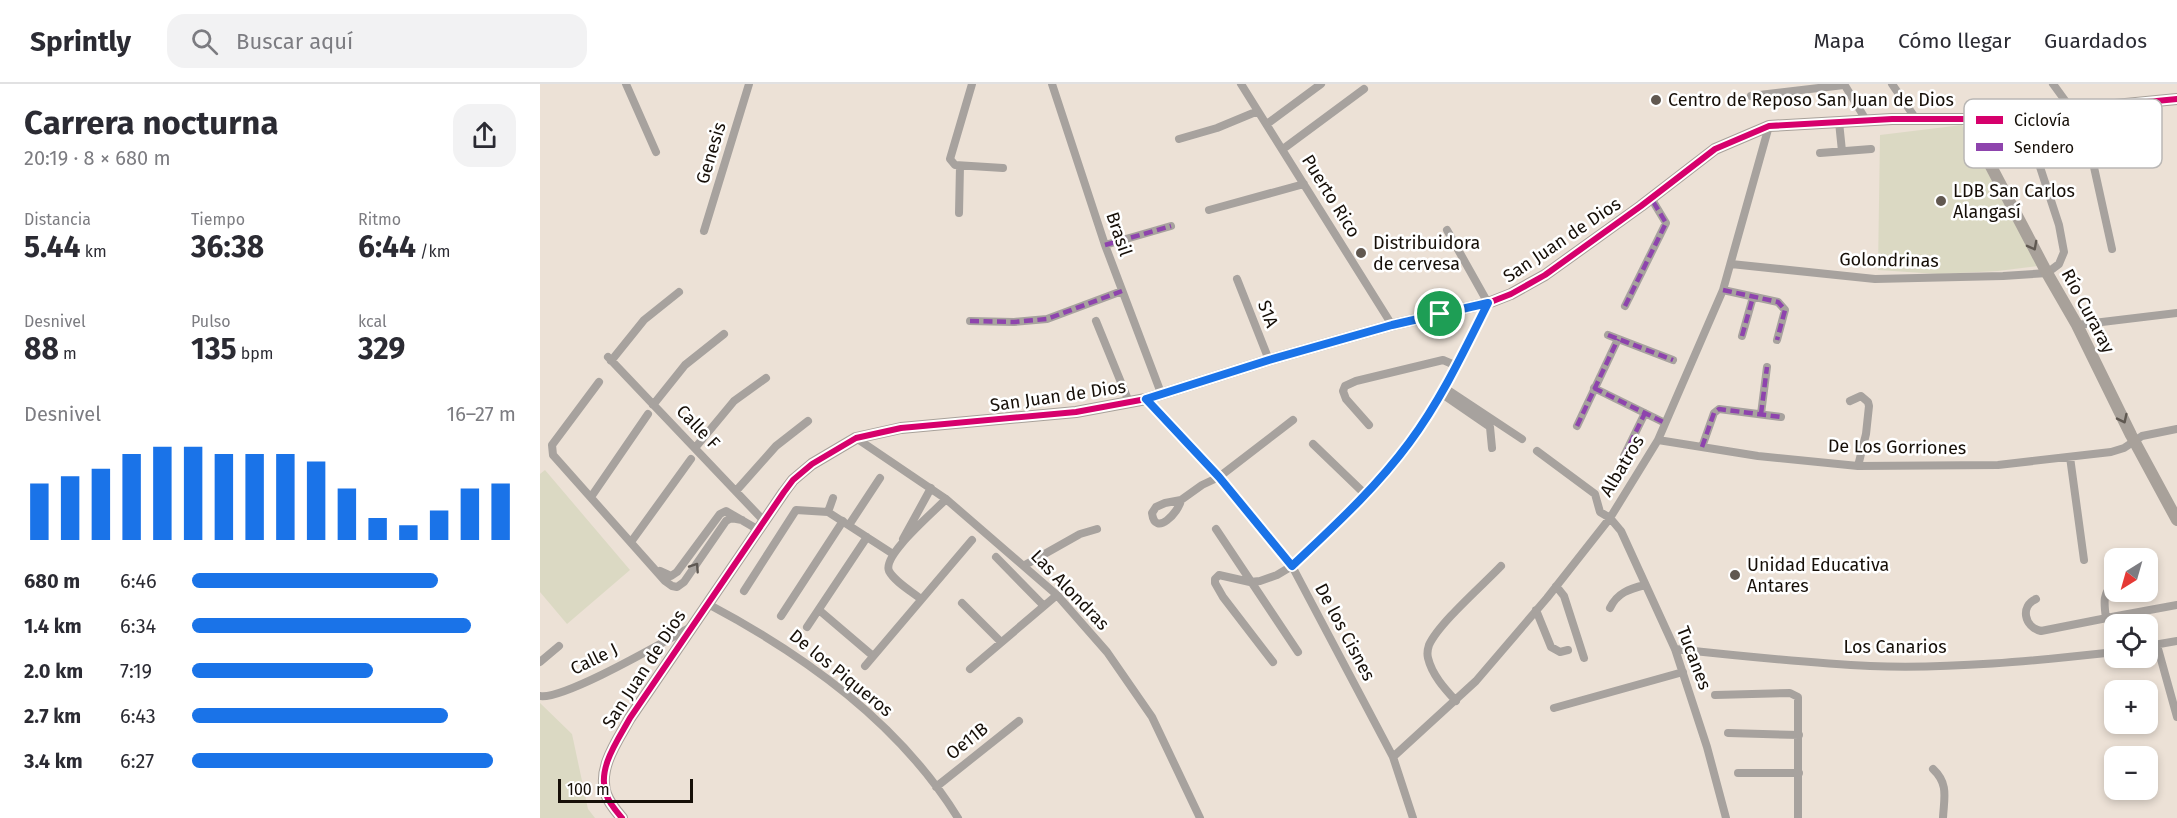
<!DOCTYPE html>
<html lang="es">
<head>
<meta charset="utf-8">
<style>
  :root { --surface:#fff; --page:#f2f2f3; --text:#2b2b33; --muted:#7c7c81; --line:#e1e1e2; --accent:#1a73e8 }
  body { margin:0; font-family:"Fira Sans",sans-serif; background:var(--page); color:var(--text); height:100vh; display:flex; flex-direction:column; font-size:22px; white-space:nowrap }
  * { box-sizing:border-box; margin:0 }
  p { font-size:20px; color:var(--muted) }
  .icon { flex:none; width:33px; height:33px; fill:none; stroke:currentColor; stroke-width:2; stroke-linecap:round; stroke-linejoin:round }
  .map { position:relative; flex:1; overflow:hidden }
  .sheet { display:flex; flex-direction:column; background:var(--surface); width:540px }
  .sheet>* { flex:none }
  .needle { width:39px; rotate:217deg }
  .tools { position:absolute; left:1564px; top:464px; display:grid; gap:12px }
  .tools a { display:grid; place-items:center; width:54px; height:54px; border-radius:12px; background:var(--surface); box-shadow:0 3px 9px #0003; font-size:30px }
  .scale { position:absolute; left:18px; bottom:15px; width:135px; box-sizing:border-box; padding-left:6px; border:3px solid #160f08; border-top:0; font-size:16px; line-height:21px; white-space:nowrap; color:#160f08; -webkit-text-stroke:4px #fff; paint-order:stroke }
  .pin { position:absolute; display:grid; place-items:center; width:51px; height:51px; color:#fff; margin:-26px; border:3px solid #fff; border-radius:50%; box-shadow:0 2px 6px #0007 }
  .round { display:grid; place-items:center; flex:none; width:63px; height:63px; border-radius:18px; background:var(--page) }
  .summary { display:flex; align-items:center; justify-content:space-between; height:102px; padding:0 24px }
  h1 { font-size:33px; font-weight:700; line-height:45px }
  .stats { display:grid; grid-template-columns:repeat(3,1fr); gap:9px; height:102px; padding:6px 24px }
  .stats div { display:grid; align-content:center }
  .stats b { font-size:30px; font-weight:700 }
  .stats small { font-size:16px; font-weight:400 }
  .stats p { font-size:16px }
  .chart { height:168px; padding:12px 24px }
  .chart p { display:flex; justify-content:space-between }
  .chart svg { width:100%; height:108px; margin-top:6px; stroke:var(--accent); stroke-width:6 }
  ul { padding:0 24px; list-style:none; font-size:20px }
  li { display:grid; grid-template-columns:96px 72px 1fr; align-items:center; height:45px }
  li i { height:15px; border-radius:8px; background:var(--accent) }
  header { display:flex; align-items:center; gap:36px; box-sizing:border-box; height:84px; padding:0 30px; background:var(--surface); border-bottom:2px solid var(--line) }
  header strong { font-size:28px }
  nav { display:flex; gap:33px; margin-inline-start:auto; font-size:21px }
  .search { width:420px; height:54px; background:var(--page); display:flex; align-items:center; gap:15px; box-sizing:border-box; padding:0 21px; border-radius:18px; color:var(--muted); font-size:22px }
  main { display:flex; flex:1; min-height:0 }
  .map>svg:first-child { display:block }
  .green { fill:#dbd9c3 }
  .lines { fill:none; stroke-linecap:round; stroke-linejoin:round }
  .street { stroke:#a7a29e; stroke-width:8 }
  .secondary { stroke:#a8a19a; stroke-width:12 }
  .quiet { stroke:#8e44ad; stroke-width:4.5; stroke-dasharray:9 4.5; stroke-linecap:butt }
  .cycleway-casing { stroke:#fff; stroke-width:10 }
  .cycleway { stroke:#d6006c; stroke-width:6 }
  .oneway { stroke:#5f5851 }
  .oneway2 { stroke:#5e5853 }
  .route-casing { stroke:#fff; stroke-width:12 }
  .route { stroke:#1a73e8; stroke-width:8 }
  .poi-dot { fill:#615850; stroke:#fff; stroke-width:2 }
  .labels { text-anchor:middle; stroke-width:5; stroke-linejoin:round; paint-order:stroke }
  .poi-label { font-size:18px; fill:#160f08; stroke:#fff; text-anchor:start }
  .street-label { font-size:18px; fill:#160f08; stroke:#fff }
  .key { fill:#fff; stroke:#b9b7b5; stroke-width:1.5 }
  .key-label { font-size:16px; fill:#160f08 }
</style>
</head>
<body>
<header>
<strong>Sprintly</strong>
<div class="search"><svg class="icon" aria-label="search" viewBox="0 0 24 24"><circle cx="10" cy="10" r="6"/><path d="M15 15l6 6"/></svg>Buscar aquí</div>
<nav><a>Mapa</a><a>Cómo llegar</a><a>Guardados</a></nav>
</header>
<main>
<section class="sheet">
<div class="summary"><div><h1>Carrera nocturna</h1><p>20:19 · 8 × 680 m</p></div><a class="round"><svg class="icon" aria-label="share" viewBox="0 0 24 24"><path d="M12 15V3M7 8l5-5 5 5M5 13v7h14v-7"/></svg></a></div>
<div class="stats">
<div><p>Distancia</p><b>5.44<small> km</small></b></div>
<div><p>Tiempo</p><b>36:38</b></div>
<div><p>Ritmo</p><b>6:44<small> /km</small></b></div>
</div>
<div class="stats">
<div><p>Desnivel</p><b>88<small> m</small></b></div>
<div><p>Pulso</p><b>135<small> bpm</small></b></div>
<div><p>kcal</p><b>329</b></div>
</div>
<div class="chart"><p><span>Desnivel</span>16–27 m</p>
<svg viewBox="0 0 160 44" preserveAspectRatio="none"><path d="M5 44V21M15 44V18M25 44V15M35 44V9M45 44V6M55 44V6M65 44V9M75 44V9M85 44V9M95 44V12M105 44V23M115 44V35M125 44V38M135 44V32M145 44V23M155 44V21"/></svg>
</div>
<ul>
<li><b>680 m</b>6:46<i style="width:76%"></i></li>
<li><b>1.4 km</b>6:34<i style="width:86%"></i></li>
<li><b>2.0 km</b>7:19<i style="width:56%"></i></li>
<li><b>2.7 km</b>6:43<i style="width:79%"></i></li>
<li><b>3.4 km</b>6:27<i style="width:93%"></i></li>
</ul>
</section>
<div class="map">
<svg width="1637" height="734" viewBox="0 0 1637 734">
  <rect width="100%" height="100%" fill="#ece1d6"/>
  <path class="green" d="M1422 41 1498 182 1458 187 1398 190 1338 186 1340 51Z
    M5 386 90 486 27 540 0 508V390Z
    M0 619 32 650 48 725 55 734H0Z"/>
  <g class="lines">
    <path class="street" d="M86 0 116 68
      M432 0 410 75 415 81 463 84
      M512 0 565 161 621 309
      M701 0 852 241
      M1304 0 1326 36
      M1352 0 1376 35
      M1513 0 1532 26
      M1211 12 1304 1
      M1299 38 1302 67
      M727 40 781 0
      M639 55 677 44 718 27
      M743 65 824 5
      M1280 69 1331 65
      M669 126 764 100
      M419 129 420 82
      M164 147 209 0
      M565 161 631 142
      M1191 180 1335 195 1463 192 1507 189 1519 180 1524 168 1519 141 1500 83 1499 70C1508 60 1540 56 1550 65L1572 165
      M697 195 729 276
      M1183 206 1238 218 1245 226 1237 256
      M1085 222 1126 139 1111 114
      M430 237 474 238 507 235 582 207
      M556 237 589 318
      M1537 241 1637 229
      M1068 251 1133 276
      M1202 252 1213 213
      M68 273 223 436
      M71 277 104 236 139 208
      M59 298 12 361 13 371 125 497 132 502 137 503 144 498 186 437 191 434 202 436
      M905 304 982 355
      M1054 304 1125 339
      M902 310 950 343 952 364
      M606 315 679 393 752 482 853 673 873 734
      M1310 317 1321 312 1328 318 1329 322 1326 350 1318 382
      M113 321 145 281 184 250
      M1221 330 1227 283
      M829 341 806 315 803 307 805 302 816 297 903 276 917 282
      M1037 342 1078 255
      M316 354 406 415 517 511 567 568 612 633 660 734
      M1118 356 1218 372 1318 382 1458 381 1571 368 1584 364 1602 352 1637 345
      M773 360 826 411
      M1162 363 1174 329 1179 325 1241 333
      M155 364 194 317 226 294
      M997 367 1055 410 1060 428 1070 434 1081 447 1135 565 1167 663 1186 734
      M1084 372 1105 329
      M1530 373 1544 476
      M196 407 236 362 268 337
      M51 413 108 330
      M641 416C639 428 615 454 612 429L616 423 625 419 641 416 662 401 679 393 753 336
      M288 428 293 414
      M309 441 340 394
      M676 445 758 568
      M363 455 391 404
      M91 458 151 375
      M456 473 504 522
      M485 481 540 450 557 445
      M120 487 131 492 137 488 180 430 186 427 217 445
      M1016 502 1024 512 1044 574
      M204 507 256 426 288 428 353 470
      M381 515C371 507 355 498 349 487 342 471 394 428 406 415
      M1496 515C1480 522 1484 543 1501 547L1577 532 1579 540
      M422 519 461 558
      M168 520C266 572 359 639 418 734
      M1070 524C1077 509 1089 505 1105 501
      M279 526 333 572
      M996 526 1011 563 1020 568 1028 566
      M241 532 303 437
      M1577 532 1637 521
      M1566 534C1564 520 1562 507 1575 500
      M267 543 327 453
      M1617 561 1637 633
      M1608 562 1637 557
      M1135 565C1200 572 1265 579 1330 582 1411 585 1494 577 1575 568
      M0 578 19 562
      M733 578 683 513 675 499V495L679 491 710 498 720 497 737 491 752 482 826 411 870 359 902 310 948 219 907 146
      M325 582 432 456
      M430 585 517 511
      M1175 611 1250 609 1258 613V734
      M0 612C24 616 125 557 151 543
      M916 617C905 605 892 591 888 574 887 570 888 564 889 561 899 539 943 501 961 482
      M1014 624 1143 588
      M1188 649 1259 651
      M853 673 936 597 1007 514 1070 434 1118 356 1183 206 1229 42
      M1393 685C1409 700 1404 714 1403 734
      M1198 689H1259
      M396 703 479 637"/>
    <path class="secondary" d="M1432 35 1435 52 1507 189 1537 241 1591 351 1637 436
      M82 734C76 727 69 719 66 710 57 684 78 656 90 634L244 408 253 396 272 380 316 354 361 344 536 328 606 315 729 276 852 241 948 219 971 210 1005 191 1101 122 1175 65 1229 42 1352 35H1432L1637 15"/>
    <path class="quiet" d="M565 161 631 142
      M1183 206 1238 218 1245 226 1237 256
      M1085 222 1126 139 1111 114
      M430 237 474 238 507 235 582 207
      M1068 251 1133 276
      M1202 252 1213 213
      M1054 304 1125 339
      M1221 330 1227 283
      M1037 342 1078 255
      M1162 363 1174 329 1179 325 1241 333
      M1084 372 1105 329"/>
    <defs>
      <path id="cycleway" d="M82 734C76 727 69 719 66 710 57 684 78 656 90 634L244 408 253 396 272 380 316 354 361 344 536 328 606 315 729 276 852 241 948 219 971 210 1005 191 1101 122 1175 65 1229 42 1352 35H1432L1637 15"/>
    </defs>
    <use href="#cycleway" class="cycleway-casing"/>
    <use href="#cycleway" class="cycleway"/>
  </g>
  <defs><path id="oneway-chevron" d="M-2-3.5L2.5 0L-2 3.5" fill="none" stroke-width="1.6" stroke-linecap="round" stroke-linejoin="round" transform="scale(1.5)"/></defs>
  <g class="oneway">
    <use href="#oneway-chevron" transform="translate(1493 162) rotate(62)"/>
    <use href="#oneway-chevron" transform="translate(1583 335) rotate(64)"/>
  </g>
  <use class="oneway2" href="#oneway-chevron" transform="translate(155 483) rotate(-56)"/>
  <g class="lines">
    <defs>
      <path id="route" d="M948 219C924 267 901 316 869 359 835 405 793 443 752 482L679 393 606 315 729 276 852 241Z"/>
    </defs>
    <use href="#route" class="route-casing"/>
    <use href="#route" class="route"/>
  </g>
  <g class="poi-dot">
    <circle cx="1116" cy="16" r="6"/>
    <circle cx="1401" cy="117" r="6"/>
    <circle cx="821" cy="169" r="6"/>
    <circle cx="1195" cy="491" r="6"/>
  </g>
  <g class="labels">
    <g class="poi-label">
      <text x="1128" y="22">Centro de Reposo San Juan de Dios</text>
      <text x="1413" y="113">LDB San Carlos<tspan x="1413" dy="21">Alangasí</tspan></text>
      <text x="833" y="165">Distribuidora<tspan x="833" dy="21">de cervesa</tspan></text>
      <text x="1207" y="487">Unidad Educativa<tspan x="1207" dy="21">Antares</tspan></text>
    </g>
    <g class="street-label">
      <text transform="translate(171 69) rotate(-73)" y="6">Genesis</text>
      <text transform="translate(791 112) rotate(58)" y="6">Puerto Rico</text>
      <text transform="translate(579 150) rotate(71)" y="6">Brasil</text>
      <text transform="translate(1022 156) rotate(-34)" y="6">San Juan de Dios</text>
      <text transform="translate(1349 176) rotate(1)" y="6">Golondrinas</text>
      <text transform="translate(1548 227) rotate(62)" y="6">Río Curaray</text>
      <text transform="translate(728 230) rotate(69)" y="6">S1A</text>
      <text transform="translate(518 312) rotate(-8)" y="6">San Juan de Dios</text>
      <text transform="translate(158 343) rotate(46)" y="6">Calle F</text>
      <text transform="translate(1357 363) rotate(1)" y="6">De Los Gorriones</text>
      <text transform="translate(1082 382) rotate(-59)" y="6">Albatros</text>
      <text transform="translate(530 506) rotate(46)" y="6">Las Alondras</text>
      <text transform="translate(805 548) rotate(62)" y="6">De los Cisnes</text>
      <text x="1355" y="569">Los Canarios</text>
      <text transform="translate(1154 574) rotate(69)" y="6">Tucanes</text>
      <text transform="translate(54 575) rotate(-26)" y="6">Calle J</text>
      <text transform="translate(104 585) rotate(-57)" y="6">San Juan de Dios</text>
      <text transform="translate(301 589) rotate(39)" y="6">De los Piqueros</text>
      <text transform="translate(427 657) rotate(-38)" y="6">Oe11B</text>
    </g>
  </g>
  <rect x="1424" y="15" width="198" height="69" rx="9" class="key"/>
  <rect x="1436" y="32" width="27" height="8" fill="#d6006c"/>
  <rect x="1436" y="59" width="27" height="8" fill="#8e44ad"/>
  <g class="key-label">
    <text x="1474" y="42">Ciclovía</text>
    <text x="1474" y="69">Sendero</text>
  </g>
</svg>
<div class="tools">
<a><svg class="needle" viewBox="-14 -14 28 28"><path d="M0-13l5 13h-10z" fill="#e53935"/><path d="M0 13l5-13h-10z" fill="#7c7c81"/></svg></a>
<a><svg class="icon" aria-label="locate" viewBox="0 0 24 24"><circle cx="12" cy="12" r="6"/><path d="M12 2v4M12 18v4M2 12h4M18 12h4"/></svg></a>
<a>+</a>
<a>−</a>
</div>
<div class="scale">100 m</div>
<div class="pin" style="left:900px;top:230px;background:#1e9e55"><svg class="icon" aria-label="arrive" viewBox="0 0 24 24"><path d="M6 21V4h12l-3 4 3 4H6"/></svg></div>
</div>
</main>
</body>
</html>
